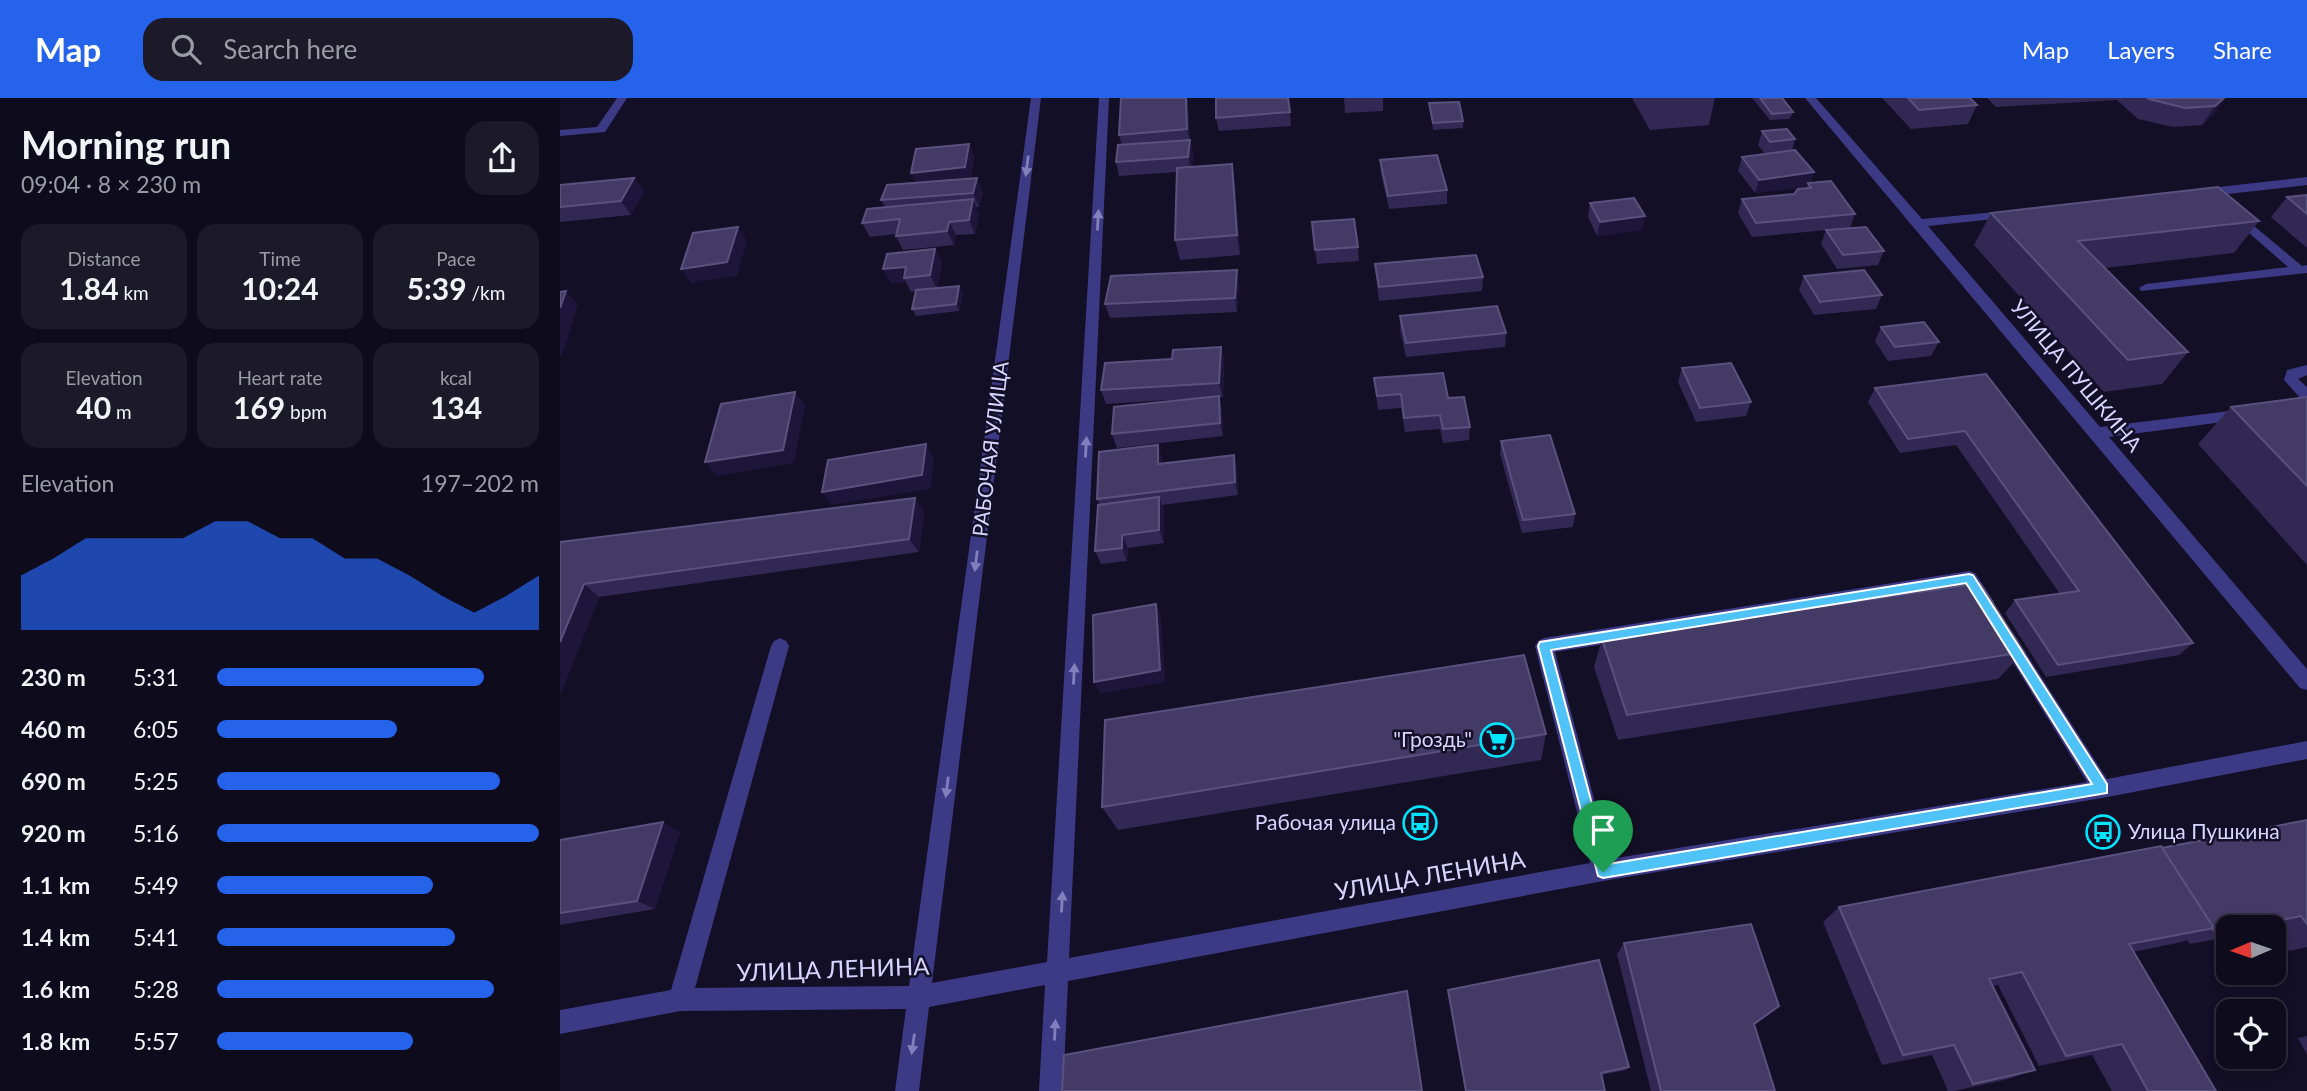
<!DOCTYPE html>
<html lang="en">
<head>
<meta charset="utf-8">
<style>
  :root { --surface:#0e0b1c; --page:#1c1929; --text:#f1f3f6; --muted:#9b9ba3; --line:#2e2b3b; --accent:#2563eb }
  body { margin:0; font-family:Lato,sans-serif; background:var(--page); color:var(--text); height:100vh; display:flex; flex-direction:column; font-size:26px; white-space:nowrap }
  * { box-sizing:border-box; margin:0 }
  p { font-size:23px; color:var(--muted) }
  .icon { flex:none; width:38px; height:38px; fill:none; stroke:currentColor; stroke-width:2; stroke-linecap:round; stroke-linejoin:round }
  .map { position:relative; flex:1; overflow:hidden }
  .side { display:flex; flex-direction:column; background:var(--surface); width:560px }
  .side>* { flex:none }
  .needle { width:46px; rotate:268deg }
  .fabs { position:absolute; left:1656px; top:817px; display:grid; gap:14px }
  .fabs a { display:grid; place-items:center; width:70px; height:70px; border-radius:14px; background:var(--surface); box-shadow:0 4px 10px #0003,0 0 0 2px var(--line); font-size:35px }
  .pin { position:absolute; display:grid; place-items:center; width:60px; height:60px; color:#fff; margin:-72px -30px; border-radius:50% 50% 50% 0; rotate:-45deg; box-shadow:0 0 7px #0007 }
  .pin .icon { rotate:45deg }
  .round { display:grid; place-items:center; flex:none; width:74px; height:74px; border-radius:21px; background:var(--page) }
  .head { display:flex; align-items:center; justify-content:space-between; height:119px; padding:0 21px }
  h1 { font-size:38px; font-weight:700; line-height:52px }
  .stats { display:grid; grid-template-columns:repeat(3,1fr); gap:10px; height:119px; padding:7px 21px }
  .stats div { display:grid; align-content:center; border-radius:18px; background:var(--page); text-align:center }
  .stats b { font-size:30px; font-weight:700 }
  .stats small { font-size:19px; font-weight:400 }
  .stats p { font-size:19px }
  .chart { height:196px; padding:14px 21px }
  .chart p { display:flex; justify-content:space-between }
  .chart svg { width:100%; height:126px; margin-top:7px; fill:var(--accent); opacity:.7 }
  ul { padding:0 21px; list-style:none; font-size:23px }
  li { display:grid; grid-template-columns:112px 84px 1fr; align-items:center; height:52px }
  li i { height:18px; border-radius:9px; background:var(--accent) }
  header { display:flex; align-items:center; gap:42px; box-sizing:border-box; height:98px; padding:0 35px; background:var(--accent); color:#fff }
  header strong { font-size:33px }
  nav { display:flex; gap:38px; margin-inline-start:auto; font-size:24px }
  .search { width:490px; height:63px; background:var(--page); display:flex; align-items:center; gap:18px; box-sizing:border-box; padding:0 24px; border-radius:21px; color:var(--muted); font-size:26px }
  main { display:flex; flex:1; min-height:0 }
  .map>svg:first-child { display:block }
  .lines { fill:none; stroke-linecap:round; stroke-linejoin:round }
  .minor { fill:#3d3a85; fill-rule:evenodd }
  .wall { fill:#312854 }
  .shaded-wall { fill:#1d163a }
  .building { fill:#433a66; stroke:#5a527e; stroke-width:2 }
  .oneway { fill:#837fbc }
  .route { fill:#4fc3f7; stroke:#fff; stroke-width:2; fill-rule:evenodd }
  .labels { text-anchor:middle; stroke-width:5; stroke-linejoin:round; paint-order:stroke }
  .street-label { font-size:21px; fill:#d9d4ff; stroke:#130f26 }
  .poi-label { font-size:21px; fill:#d9d4ff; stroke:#130f26; text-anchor:end }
  .near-street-label { font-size:24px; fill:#d9d4ff; stroke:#130f26 }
</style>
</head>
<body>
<header>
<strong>Map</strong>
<div class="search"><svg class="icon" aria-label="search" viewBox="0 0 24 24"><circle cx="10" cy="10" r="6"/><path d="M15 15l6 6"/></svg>Search here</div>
<nav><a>Map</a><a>Layers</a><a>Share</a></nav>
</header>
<main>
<section class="side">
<div class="head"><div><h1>Morning run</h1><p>09:04 · 8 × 230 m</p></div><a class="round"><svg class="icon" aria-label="share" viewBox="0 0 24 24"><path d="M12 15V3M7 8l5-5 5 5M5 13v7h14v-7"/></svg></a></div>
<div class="stats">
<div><p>Distance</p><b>1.84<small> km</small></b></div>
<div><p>Time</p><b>10:24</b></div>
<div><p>Pace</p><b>5:39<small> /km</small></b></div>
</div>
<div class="stats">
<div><p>Elevation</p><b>40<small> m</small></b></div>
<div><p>Heart rate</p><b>169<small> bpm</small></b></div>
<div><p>kcal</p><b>134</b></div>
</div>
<div class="chart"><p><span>Elevation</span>197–202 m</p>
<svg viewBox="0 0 160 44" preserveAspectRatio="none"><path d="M0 44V25L10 19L20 12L30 12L40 12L50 12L60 6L70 6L80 12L90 12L100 19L110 19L120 25L130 32L140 38L150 32L160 25V44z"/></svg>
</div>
<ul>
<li><b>230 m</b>5:31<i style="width:83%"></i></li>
<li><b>460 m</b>6:05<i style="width:56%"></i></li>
<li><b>690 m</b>5:25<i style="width:88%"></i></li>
<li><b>920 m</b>5:16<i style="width:100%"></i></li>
<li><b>1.1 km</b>5:49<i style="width:67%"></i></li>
<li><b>1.4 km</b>5:41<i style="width:74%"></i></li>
<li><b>1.6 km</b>5:28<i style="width:86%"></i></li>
<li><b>1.8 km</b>5:57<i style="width:61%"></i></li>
</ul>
</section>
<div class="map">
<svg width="1747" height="993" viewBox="0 0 1747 993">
  <rect width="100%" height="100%" fill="#130f26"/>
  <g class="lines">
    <path class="minor" d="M57 0H67L45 34 0 38V32L37 29Z
      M471 0H481L372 885 487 864 539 0H549L509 860 1030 765 975 548 978 543 984 540 1409 473 1415 475 1434 504 1431 509H1419L1405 488 995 554 1050 761 1527 684 1441 545 1438 540 1441 535 1447 532 1453 535 1547 681 1747 643V661L1542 700 1043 783 508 883 503 993H479L485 887 369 909 359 993H335L346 911 120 913 0 936V912L111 892 211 548 214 543 220 540 226 543 229 548 135 890 349 888Z
      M1245 0H1256L1362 121 1457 112 1459 115 1453 119 1368 128 1540 329 1686 311 1691 312 1694 316 1691 320 1686 321 1549 339 1747 571V592L1740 590Z
      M1747 79V87L1641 99 1635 95 1641 91Z
      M1676 113 1742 168 1747 167V175L1581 193 1579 190 1586 186 1728 169 1672 120 1670 117Z
      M1747 267V277L1738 281 1747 289V303L1742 302 1724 282 1727 272Z"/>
  </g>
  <path class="wall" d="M561 0H627L628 7 630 42 633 56 632 69 672 66 675 86 680 157 620 162 615 142 617 74 559 78 556 64 562 47 559 37Z
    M729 0 731 28 659 33 656 20Z
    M784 0H823V13L785 15Z
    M1072 0H1155L1149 27 1090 32Z
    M1192 0H1222L1233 14 1230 21 1210 22Z
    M1322 0H1410L1417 7 1408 26 1351 31Z
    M1427 0H1665L1654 16 1642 27 1613 29 1578 21 1557 2 1436 9Z
    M869 5 903 23V30L873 32Z
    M1202 33 1235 41 1232 53 1254 74 1250 85 1295 116 1290 130 1192 139 1178 115 1182 101 1234 96 1246 91 1247 89 1195 95 1178 73 1182 59 1205 56 1198 47Z
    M409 46 414 59 411 80 423 94 419 109H416L419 115 415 136 396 137 394 147 343 152 336 138V136L310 139 302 125 325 109 321 102 355 85Z
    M820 62 887 92V106L829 111 821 76Z
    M0 87 84 93 71 117 0 124Z
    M1747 97V150L1711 119 1727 99Z
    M1030 105 1083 132 1037 138 1028 119Z
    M1431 115 1699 123 1674 155 1545 170 1628 254 1602 286 1544 294 1414 147Z
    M1266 132 1324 153 1318 167 1277 171 1261 146Z
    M798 149 799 163 757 166 755 152Z
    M375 151 382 165 377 190 399 188 403 195 399 213 356 218 352 211 356 193 351 194 346 184 331 185 323 171Z
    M815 166 923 179 922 193 819 203 816 180Z
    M1244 178 1322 197 1316 211 1254 217 1239 192Z
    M679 186 677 214 550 220 545 206Z
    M840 218 946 235 945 249 846 259 840 232Z
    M1321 229 1379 244 1371 258 1328 263 1315 243Z
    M661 249 664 263 663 299H659L662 312 663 338 557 350 552 336 637 300 546 306 541 292 612 261Z
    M1122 270 1191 304 1186 318 1136 324 1118 284Z
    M1426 276 1633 545 1619 557 1486 579 1445 515 1455 502 1500 496 1396 347 1340 355 1308 304 1315 290Z
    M814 280 888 300 910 329 909 342 883 345 880 331 845 334 841 310 818 312Z
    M1747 299V467L1638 346 1671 309Z
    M941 343 1015 416 1013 429 962 435 940 356Z
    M598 347 602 361V366L674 357 677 371 678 397 602 407 604 412V445L568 450 567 463 541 466 535 453 539 406 537 401Z
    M364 414 359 454 39 499 0 597V444Z
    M1042 541 1464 554 1438 581 1058 642 1034 569Z
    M986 636 981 662 558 732 542 709Z
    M1747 722V849L1729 853 1713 830H1668V839L1630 846 1627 842 1622 844 1573 854 1656 993H1552L1532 957 1479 968 1438 887 1433 888 1475 972 1448 981 1395 993H1388L1372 957 1322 967 1263 824 1279 809Z
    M120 734 95 811 0 827V742Z
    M1064 845 1207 917 1194 926 1215 993H1091L1057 856Z
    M888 892 1069 969 1066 972 1041 977 1045 993H905Z
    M1747 938V957L1738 940Z"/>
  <path class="shaded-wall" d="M626 0H627L628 7 630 43 633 56 631 73 628 59 630 44 627 31Z
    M1664 0H1665L1654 16 1642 27 1655 8Z
    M409 46 414 59 411 83 357 88 351 75Z
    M672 66 675 86 680 157 677 137Z
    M1254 74 1249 87 1248 85 1247 89 1195 95 1199 82Z
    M74 80 84 93 71 117 61 103Z
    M417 80 423 94 419 109 413 95Z
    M413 101 419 115 415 136 409 122Z
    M1085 118 1083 132 1037 138 1040 124Z
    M389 124 396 137 394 147 387 133Z
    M178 129 187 143 177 178 131 185 121 171Z
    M375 151 382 165 377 191 370 177Z
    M346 169 344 180 346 184 331 185 323 171Z
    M677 172 679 186 677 214 675 200Z
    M399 188 403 195 399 213 396 206Z
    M6 193 18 207 2 258H0V210Z
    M661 249 664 263 663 299 659 285Z
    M235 294 245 308 234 365 157 378 145 364Z
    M659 298 662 312 663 338 660 325Z
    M366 346 374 360 371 391 272 407 262 394Z
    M598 347 602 361V380L598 366Z
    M674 357 677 371 678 397 675 384Z
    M599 399 604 412V445L599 432Z
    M355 400 364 414 359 454 349 441Z
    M562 437 568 450 567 463 562 450Z
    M24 486 39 499 0 597V544Z
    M596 506 601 518 605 584 540 596 534 584Z
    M103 724 120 734 95 811 77 803Z"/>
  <path class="building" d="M561 0H626L627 31 559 37Z
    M656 0H728L730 14 656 20Z
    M1200 0H1222L1233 14 1212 16Z
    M1348 0H1410L1417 7 1359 12Z
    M1588 0H1664L1655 8 1625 10 1589 1Z
    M899 4 903 23 873 25 869 5Z
    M1227 31 1235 41 1210 44 1202 33Z
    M630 42 628 59 556 64 558 47Z
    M409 46 405 69 351 75 356 51Z
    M1235 52 1254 74 1199 82 1182 59Z
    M877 57 887 92 828 98 820 62Z
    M672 66 677 137 615 142 617 70Z
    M74 80 61 103 0 109V87Z
    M417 80 413 95 321 102 327 87Z
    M1271 83 1295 116 1196 125 1182 101 1234 96 1238 91 1251 90 1248 85Z
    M1658 89 1699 123 1518 143 1628 254 1568 262 1431 115Z
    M1747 97V116L1727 99Z
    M1074 100 1085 118 1040 124 1030 105Z
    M413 101 409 122 389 124 387 133 336 138 340 121 302 125 307 111Z
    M794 121 798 149 755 152 752 124Z
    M178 129 167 164 121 171 133 135Z
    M1306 129 1324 153 1283 157 1266 132Z
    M375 151 370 177 344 180 346 169 323 171 327 156Z
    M916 157 923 179 819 189 815 166Z
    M677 172 675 200 545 206 551 178Z
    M1304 172 1322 197 1260 204 1244 178Z
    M399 188 396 206 352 211 356 192Z
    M6 193 0 210V194Z
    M937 208 946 235 846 245 840 218Z
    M1364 224 1379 244 1335 249 1321 229Z
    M661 249 659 285 541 292 545 265 612 261 613 252Z
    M1171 265 1191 304 1140 310 1122 270Z
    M883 275 888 300 904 299 910 329 883 331 880 317 844 320 841 296 817 298 814 280Z
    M1426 276 1633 545 1498 567 1455 502 1519 493 1405 333 1348 341 1315 290Z
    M235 294 223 352 145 364 161 306Z
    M659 298 660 325 552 336 554 309Z
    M1747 299V388L1671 309Z
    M990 337 1015 416 963 422 941 343Z
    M366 346 362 377 262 394 268 362Z
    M598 347V366L674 357 675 384 537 401 539 354Z
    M599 399V432L562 437V450L535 453 538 407Z
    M355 400 349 441 24 486 0 544V444Z
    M1420 485 1464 554 1067 617 1042 541Z
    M596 506 600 572 534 584 533 517Z
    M964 557 986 636 542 709 545 622Z
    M1747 722V826L1741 818 1682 830H1668V832L1656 835 1652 830H1654L1602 750Z
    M103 724 77 803 0 815V742Z
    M1601 748 1654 830 1569 846 1656 993H1588L1562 946 1506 958 1462 874 1429 881 1475 972 1413 986 1394 947 1343 957 1279 809Z
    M1191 826 1219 908 1194 926 1215 993H1101L1064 845Z
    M1039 862 1069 969 1041 975 1045 993H906L888 892Z
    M847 893 862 993H502L504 957Z"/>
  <defs><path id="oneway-solid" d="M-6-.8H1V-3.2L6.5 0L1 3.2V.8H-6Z" transform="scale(1.75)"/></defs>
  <g class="oneway">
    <use href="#oneway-solid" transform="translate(467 68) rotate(97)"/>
    <use href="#oneway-solid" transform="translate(538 122) rotate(-87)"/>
    <use href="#oneway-solid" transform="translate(526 349) rotate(-87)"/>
    <use href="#oneway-solid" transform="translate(416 463) rotate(97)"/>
    <use href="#oneway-solid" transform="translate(514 576) rotate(-87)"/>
    <use href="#oneway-solid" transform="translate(387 689) rotate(97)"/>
    <use href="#oneway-solid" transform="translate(502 804) rotate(-87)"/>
    <use href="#oneway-solid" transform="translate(495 932) rotate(-87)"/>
    <use href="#oneway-solid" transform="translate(353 946) rotate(98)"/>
  </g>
  <path class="route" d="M1409 476 1413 477 1547 686V695L1043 780 1038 778 978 548 980 544ZM1406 485 1532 686 1048 766 991 552Z"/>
  <defs>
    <symbol id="supermarket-ring" viewBox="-11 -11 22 22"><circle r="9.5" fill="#130f26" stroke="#00e5ff" stroke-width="1.5"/><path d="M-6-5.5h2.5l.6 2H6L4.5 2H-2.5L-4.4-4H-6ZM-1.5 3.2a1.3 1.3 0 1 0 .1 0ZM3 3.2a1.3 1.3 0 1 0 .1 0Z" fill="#00e5ff"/></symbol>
    <symbol id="bus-ring" viewBox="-11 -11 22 22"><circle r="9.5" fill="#130f26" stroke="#00e5ff" stroke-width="1.5"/><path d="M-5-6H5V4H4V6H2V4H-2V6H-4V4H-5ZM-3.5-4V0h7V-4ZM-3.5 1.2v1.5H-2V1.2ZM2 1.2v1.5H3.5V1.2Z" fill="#00e5ff"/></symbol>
  </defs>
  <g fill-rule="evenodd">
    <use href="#supermarket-ring" x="918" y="623" width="38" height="38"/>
    <use href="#bus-ring" x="841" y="706" width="38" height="38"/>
    <use href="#bus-ring" x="1524" y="715" width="38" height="38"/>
  </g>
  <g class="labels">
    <g class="street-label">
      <text transform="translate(1516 278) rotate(50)" y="7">УЛИЦА ПУШКИНА</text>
      <text transform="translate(431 351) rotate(-83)" y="7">РАБОЧАЯ УЛИЦА</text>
    </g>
    <g class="poi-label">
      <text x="912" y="649">"Гроздь"</text>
      <text x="836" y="732">Рабочая улица</text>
      <text x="1568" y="741" text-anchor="start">Улица Пушкина</text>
    </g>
    <g class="near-street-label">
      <text transform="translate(870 778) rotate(-10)" y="8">УЛИЦА ЛЕНИНА</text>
      <text transform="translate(273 872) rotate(-2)" y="8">УЛИЦА ЛЕНИНА</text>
    </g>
  </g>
</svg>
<div class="fabs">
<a><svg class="needle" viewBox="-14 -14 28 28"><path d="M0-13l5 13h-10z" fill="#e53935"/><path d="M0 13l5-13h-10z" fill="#9b9ba3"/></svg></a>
<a><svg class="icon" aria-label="locate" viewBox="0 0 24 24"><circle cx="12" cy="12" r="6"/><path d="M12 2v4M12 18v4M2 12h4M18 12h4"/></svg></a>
</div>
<div class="pin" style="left:1043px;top:774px;background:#1e9e55"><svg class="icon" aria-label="arrive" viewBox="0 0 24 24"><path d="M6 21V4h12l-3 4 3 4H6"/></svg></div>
</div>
</main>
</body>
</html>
